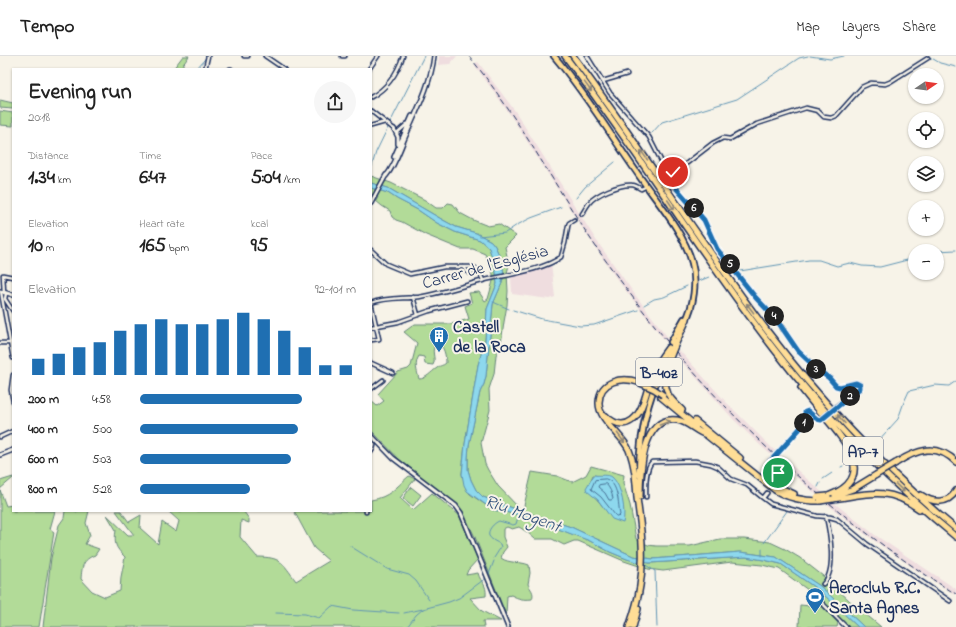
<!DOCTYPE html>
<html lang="en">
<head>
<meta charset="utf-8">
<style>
  :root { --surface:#fff; --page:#f6f6f6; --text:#222; --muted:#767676; --line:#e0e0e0; --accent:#1f6fb2 }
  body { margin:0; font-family:"Indie Flower",sans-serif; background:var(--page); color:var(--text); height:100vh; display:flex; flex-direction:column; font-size:15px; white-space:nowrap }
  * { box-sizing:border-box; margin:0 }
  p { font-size:13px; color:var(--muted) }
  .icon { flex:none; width:22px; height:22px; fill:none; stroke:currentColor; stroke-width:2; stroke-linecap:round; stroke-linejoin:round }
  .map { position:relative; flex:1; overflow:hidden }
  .drawer { position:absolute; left:12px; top:12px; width:360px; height:444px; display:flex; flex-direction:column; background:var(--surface); border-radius:0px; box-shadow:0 1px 3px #0004 }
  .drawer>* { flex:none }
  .needle { width:26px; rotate:77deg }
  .controls { position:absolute; left:908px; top:12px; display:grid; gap:8px }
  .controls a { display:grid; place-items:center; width:36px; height:36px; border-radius:50%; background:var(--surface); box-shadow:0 1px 3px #0004; font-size:20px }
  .pin { position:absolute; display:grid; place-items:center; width:34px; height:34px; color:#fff; margin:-17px; border:2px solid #fff; border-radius:50%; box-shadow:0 1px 4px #0007 }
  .km { position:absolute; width:20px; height:20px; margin:-10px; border-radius:50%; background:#222; color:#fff; font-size:11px; line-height:20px; text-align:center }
  .round { display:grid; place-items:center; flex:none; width:42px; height:42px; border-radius:21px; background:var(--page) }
  .head { display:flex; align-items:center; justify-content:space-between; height:68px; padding:0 16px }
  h1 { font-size:22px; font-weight:700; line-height:30px }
  .metrics { display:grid; grid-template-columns:repeat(3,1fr); gap:6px; height:68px; padding:4px 16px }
  .metrics div { display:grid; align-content:center }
  .metrics b { font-size:20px; font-weight:700 }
  .metrics small { font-size:11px; font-weight:400 }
  .metrics p { font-size:11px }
  .chart { height:112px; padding:8px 16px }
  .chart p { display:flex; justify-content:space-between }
  .chart svg { width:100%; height:72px; margin-top:4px; stroke:var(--accent); stroke-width:6 }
  ul { padding:0 16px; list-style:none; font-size:13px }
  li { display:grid; grid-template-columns:64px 48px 1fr; align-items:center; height:30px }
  li i { height:10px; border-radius:5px; background:var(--accent) }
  header { display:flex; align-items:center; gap:24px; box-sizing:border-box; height:56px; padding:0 20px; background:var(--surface); border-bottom:1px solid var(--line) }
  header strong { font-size:19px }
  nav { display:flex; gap:22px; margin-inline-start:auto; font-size:14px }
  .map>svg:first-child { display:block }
  .built { fill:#efdddf }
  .green { fill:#b2db98; stroke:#66857b; fill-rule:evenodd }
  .water { fill:#8dd8ed; stroke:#5f94b4 }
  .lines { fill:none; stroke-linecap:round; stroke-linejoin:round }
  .shore { stroke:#497397; stroke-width:1 }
  .stream { stroke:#5f94b4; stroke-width:1 }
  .minor-tunnel { stroke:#cbcccc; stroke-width:2.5; stroke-dasharray:2.5 1; stroke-linecap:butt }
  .minor-casing { stroke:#1b2f5e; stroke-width:5.5 }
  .tertiary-casing { stroke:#1b2f5e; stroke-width:6 }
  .trunk-casing { stroke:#1b2f5e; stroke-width:8 }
  .motorway-casing { stroke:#1b2f5e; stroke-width:8 }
  .minor { stroke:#f7f3e8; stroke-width:2.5 }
  .tertiary { stroke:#f7f3e8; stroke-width:3 }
  .trunk { stroke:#ffdd96; stroke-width:4.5 }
  .motorway { stroke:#ffdd96; stroke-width:5 }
  .rail { stroke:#1b2f5e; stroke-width:1; stroke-dasharray:6 3; stroke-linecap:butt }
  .minor-bridge-casing { stroke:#1b2f5e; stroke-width:5.5; stroke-linecap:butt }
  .motorway-bridge-casing { stroke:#1b2f5e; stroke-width:8; stroke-linecap:butt }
  .minor-bridge { stroke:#f7f3e8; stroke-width:2.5 }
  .motorway-bridge { stroke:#ffdd96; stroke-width:5 }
  .oneway { stroke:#8d867a }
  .route-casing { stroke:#fff; stroke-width:8 }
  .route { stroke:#1f6fb2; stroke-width:5 }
  .labels { text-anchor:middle; stroke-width:4; stroke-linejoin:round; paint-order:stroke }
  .shield { fill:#f7f3e8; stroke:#5d6a87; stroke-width:1 }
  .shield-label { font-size:16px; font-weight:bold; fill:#1b2f5e }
  .street-label { font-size:17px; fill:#1b2f5e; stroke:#f7f3e8 }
  .poi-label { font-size:17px; font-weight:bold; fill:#1b2f5e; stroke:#f7f3e8; text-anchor:start }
  .water-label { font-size:18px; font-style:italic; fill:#32517b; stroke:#f7f3e8 }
</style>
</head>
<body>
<header>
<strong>Tempo</strong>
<nav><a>Map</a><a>Layers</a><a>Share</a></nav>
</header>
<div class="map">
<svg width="956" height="571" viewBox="0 0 956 571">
  <rect width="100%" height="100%" fill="#f7f3e8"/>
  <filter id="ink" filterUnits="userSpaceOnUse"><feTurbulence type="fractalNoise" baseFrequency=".025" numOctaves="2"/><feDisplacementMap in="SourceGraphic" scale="8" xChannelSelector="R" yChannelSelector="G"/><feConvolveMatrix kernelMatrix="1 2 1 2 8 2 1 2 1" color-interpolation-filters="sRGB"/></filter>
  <g filter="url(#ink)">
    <path class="built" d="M439 0H457L450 8 438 9Z
      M478 6 515 55 596 184 636 240 669 283 666 286 616 222 585 176 511 60 474 8Z
      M551 207 555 241 549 243 512 238 511 219Z
      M679 294 726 346 772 392 833 446 875 479 956 533V539L918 515 865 478 827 448 762 391 733 363 675 298Z"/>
    <path class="green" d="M183 0H189L180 13H173Z
      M0 44 13 47V53L0 52Z
      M0 55 13 57V70L0 69Z
      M371 120 391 127 425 144 436 152H443L448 147 453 148 460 157 473 164 488 170 499 168 516 180 505 191 509 209 507 217 508 235 507 249 504 266 501 288 496 299 494 318 489 333 490 354 481 387 485 408 488 414 498 430 519 452 523 454 532 416 557 420 572 426 586 419 591 410 624 419 623 427 630 449 636 483 648 489 656 490H690L720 483H744L770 486 785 493 800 502 823 520 850 545 881 571H864L820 530 776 501 740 496 653 503 633 500 571 471 518 454 483 441 476 434 471 424 468 414V402L469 389 480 336 484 328 486 320 493 248 502 227 504 217 500 201 495 190 491 185 476 177 456 171 443 164 388 132 371 127ZM593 419 600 420 620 435 623 455 605 453 595 441 589 428Z
      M371 132 388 137 397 143 418 154 437 167 455 176 480 184 489 192 492 201 496 216 497 228 487 253 485 285 478 309 465 388 462 418 466 433 470 438 493 454 521 459 538 465 590 485 610 496 627 503 650 507 746 501 764 504 781 508 820 535 858 571H849L819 542 779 513 762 509 732 506 663 515 648 513 624 505 578 485H574L564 489 552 483H535L527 476 519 471 512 473 507 471 503 473V481L507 491 503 496 501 502C509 508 520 505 529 509L530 517 528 528C530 533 535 536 532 543 523 544 519 543 511 539L507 540 506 559 475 481 462 454 399 403 371 374V345L377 350 384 345 378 338 398 316 408 313 411 310 417 287 404 276 415 268H451L469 263 465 250 472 247 469 237 479 236 485 245 488 243 493 225V218L489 206 485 198 473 193H460L426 179 402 166 396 164 392 161 390 155 382 150 376 145 378 141 371 138ZM437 287C444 289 446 300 446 307 443 310 440 309 437 312 431 316 426 323 419 323 417 315 414 308 419 300L424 301 425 308 433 309C437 302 429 294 437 287Z
      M409 420 415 423 400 442 413 454 432 437 459 459 478 503 468 514 466 519 478 517C481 528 487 527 486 540L470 542 482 555 501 565H483L484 571H43L51 502 59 469 64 462 65 455H75L76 456 79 455H89L86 467 90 479 85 488 99 493 95 499C82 504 82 511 81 523L92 535 105 541 120 535 121 521 125 501C115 491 114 488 116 474L107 459 128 479H134L116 455H121L129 466 141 459 140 472 158 488 162 466 176 476 179 465 168 455H245L244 456 249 463V467L241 464 240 481 257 501C281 501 282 506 296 525L329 505 314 492 294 455H371V444C390 441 395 432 409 420Z
      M13 421V422L0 433V425Z
      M411 431 421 439 413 450 403 442Z
      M0 434 6 450 13 449V455H55L50 473 54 476 39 571H0Z
      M815 543 838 567 837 571H799L800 549 811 550Z"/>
    <path class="water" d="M371 127 388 132 443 164 456 171 476 177 491 185 495 190 500 201 504 217 502 227 493 248 486 320 484 328 480 336 469 389 468 402V414L471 424 476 434 483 441 518 454 571 471 633 500 653 503 740 496 776 501 820 530 864 571H858L820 535 781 508 764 504 746 501 650 507 636 506 627 503 610 496 590 485 521 459 493 454 467 435 464 429 462 418 465 388 478 309 485 285 487 253 497 228 496 216 492 201 489 192 480 184 455 176 437 167 418 154 397 143 388 137 371 132Z
      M594 419C599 420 608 418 612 421 622 429 626 457 623 467L612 463 598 444 587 435 586 432Z"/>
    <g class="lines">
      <path class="shore" d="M606 423C619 427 618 448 620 459L618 461 615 459 601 441 591 433 595 424Z
        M606 428C610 432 612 437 613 443L611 444H609L605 437 598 431 599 429Z"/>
      <path class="stream" d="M810 0 830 3 844 0
        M928 0 940 7 956 11
        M196 13 205 3 206 0
        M652 77 662 66 737 43 799 2 808 0
        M371 113 376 96 393 61 424 0
        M576 142 585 131 615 106
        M480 180 505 177 517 169 531 162 561 151
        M937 195 956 194
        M740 215 809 204H819L837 210 850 207 862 210 880 211 915 202
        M699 225 709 221
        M493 246 509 253
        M644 249 654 243 664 241 687 230
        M513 254 542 263 580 270 594 269 638 254
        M877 386 898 363 904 346 909 335 935 329 949 330 956 325
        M841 411 843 410
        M823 423 832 417
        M818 431 820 427
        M764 487 787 455
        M350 490 387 513 409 519 416 525 429 544
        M762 493V500
        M494 502 501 491 500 488C497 486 491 484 489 480 487 474 494 467 499 465L513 469 516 468 519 458
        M644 508 655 515 657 571
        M489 518 494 505
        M276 557 305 558 319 562 332 550 353 554 399 557
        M404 557 423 553
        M407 571 416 559 423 553 449 546 459 542 486 522"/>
      <path class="minor-tunnel" d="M574 164 582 158"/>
      <defs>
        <path id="minor" d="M244 0H248
          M265 0 284 13
          M342 0H345
          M587 0 610 37 649 81 674 130 704 164 717 193 756 242 776 263 798 295 818 314 829 322 836 330 840 331 855 327 859 328 860 331 859 333 838 349
          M205 13 208 0
          M230 13H231
          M369 13 378 0
          M603 25 627 18
          M371 41C388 32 397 18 403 0
          M371 55 394 73
          M371 70 385 66
          M663 119 667 116
          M669 119 687 107 713 87 723 82 730 83 757 68 806 52 818 55 824 61 831 62 836 60 862 31 871 27 885 28 890 26 928 2
          M582 158C584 155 586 151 589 147 596 138 620 128 632 129 635 129 638 131 641 133L645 131
          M371 194 386 208 410 218 444 211H470L478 214 483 224
          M463 211 469 217 473 216 475 212
          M1 236 13 302
          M4 237 3 219 13 221
          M6 237 5 243 13 255
          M413 241 418 259
          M371 247C386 241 404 243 419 241 442 237 463 230 485 224 506 219 544 214 561 201L565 187 568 170 569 167 574 164
          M371 247 379 283 371 284
          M371 271 398 266 429 255 467 245
          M0 287H10L13 286
          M371 307 393 317
          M13 319 11 334 13 345
          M371 333 383 324
          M0 381 13 375
          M371 384 374 389 373 393 371 396
          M783 391 804 368V360L806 356 808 355 817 363H822
          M770 405V411L778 417V420L775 425
          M646 441C646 431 645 413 652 406L695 405 711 408 718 411 731 423 747 429 763 442 771 448 817 460 830 461 837 463 867 488 950 545
          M763 442 767 437
          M366 456V455
          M823 528C837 515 830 477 826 460
          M816 537 815 540 846 571"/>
        <path id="tertiary" d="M394 73 398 81V88
          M397 77 407 68
          M394 101 412 60
          M386 120C394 111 399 96 404 84 415 58 431 29 434 0
          M371 147 386 119
          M0 235 13 239
          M371 379 393 402 456 450 461 457 508 571
          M0 399 13 394"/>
        <path id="trunk" d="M554 0C586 38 612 81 640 121 658 147 684 176 692 207 697 225 694 250 685 266
          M671 286 684 263
          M639 419C639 369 652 329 675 285"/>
        <path id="motorway" d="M565 0C638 95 700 198 774 293 827 362 888 425 956 481
          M573 0C640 90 700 186 768 276 823 348 886 415 956 473
          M801 332C808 341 815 350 823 359 845 385 878 422 828 440
          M661 341 696 370
          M682 354C677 349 671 344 668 338 658 316 679 283 687 263
          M606 360C610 364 616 368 622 368 643 367 646 334 652 318 656 309 662 300 668 292
          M695 365 740 402
          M705 378 775 434C788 442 804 445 820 445
          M896 407C916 394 937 386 956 406
          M774 429 794 438
          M836 439 853 433 876 419
          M921 439C933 447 947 449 956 435
          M640 440C640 417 642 359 677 364 689 366 696 376 707 379
          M833 443C868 438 887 430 919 453
          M629 571C634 557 638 544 640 530 645 500 641 471 637 442 636 426 635 409 629 394 622 378 598 364 599 346 600 324 622 321 638 326
          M633 571 638 553"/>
      </defs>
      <use href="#minor" class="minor-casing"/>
      <use href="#tertiary" class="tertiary-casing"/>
      <use href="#trunk" class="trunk-casing"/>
      <use href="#motorway" class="motorway-casing"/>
      <use href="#minor" class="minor"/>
      <use href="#tertiary" class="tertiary"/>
      <use href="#trunk" class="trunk"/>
      <use href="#motorway" class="motorway"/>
      <path class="rail" d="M469 0C517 59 552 125 594 188 617 221 642 254 667 285
        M676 296C755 388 852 475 956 538"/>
      <defs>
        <path id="minor-bridge" d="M822 363 838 349
          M770 405 783 391"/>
        <path id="motorway-bridge" d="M638 326 654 333 663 339
          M876 419 896 407
          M817 441 828 440
          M820 445 833 443"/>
      </defs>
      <use href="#minor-bridge" class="minor-bridge-casing"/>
      <use href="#motorway-bridge" class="motorway-bridge-casing"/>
      <use href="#minor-bridge" class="minor-bridge"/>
      <use href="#motorway-bridge" class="motorway-bridge"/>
    </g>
    <defs><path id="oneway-shaft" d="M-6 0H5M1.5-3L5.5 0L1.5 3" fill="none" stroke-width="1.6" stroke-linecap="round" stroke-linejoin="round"/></defs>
    <g class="oneway">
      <use href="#oneway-shaft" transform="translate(588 31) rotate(54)"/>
      <use href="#oneway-shaft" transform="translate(644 99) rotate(-125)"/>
      <use href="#oneway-shaft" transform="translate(671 149) rotate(56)"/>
      <use href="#oneway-shaft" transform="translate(750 252) rotate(-127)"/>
      <use href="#oneway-shaft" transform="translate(841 363) rotate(-132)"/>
      <use href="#oneway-shaft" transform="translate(665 367) rotate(-20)"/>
      <use href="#oneway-shaft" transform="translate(621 382) rotate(53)"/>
      <use href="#oneway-shaft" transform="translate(900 432) rotate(44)"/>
    </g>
  </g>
  <g class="lines" filter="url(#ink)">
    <defs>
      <path id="route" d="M673 116 669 119 677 133 704 164 717 193 756 242 776 263 798 295 818 314 829 322 836 330 840 331 856 327 860 329V332L821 364 817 363 808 355 805 356 804 368 769 407 770 411 778 417"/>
    </defs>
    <use href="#route" class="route-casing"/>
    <use href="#route" class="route"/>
  </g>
  <defs>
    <symbol id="building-pin" viewBox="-11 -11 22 30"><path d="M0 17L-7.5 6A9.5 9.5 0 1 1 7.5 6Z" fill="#1f6fb2" stroke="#f7f3e8"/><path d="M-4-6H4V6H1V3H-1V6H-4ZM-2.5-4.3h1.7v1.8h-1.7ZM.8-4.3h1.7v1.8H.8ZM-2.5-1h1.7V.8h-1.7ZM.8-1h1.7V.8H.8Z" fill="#fff"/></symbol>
    <symbol id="stadium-pin" viewBox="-11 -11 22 30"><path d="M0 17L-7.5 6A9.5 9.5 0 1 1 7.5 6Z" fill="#1f6fb2" stroke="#f7f3e8"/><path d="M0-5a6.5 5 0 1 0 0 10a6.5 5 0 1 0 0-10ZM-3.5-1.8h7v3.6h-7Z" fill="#fff"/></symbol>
  </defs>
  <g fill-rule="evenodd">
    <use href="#building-pin" x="428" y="269" width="22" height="30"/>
    <use href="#stadium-pin" x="804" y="530" width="22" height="30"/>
  </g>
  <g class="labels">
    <g class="shield">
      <rect x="636" y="302" width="46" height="28" rx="3"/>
      <rect x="843" y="381" width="40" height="28" rx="3"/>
    </g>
    <g class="shield-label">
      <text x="659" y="322">B-40z</text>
      <text x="863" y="401">AP-7</text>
    </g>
    <g class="street-label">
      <text transform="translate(485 210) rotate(-15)" y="6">Carrer de l'Església</text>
    </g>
    <g class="poi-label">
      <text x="453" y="276">Castell<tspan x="453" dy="20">de la Roca</tspan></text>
      <text x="829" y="537">Aeroclub R.C.<tspan x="829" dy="20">Santa Agnes</tspan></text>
    </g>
    <g class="water-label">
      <text transform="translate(523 457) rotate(20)" y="6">Riu Mogent</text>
    </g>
  </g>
</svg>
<div class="controls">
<a><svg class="needle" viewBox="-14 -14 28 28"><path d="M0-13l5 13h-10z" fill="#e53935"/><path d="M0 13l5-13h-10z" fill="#767676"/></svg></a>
<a><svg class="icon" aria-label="locate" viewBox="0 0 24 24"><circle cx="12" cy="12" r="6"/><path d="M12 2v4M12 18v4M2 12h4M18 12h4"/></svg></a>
<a><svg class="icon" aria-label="layers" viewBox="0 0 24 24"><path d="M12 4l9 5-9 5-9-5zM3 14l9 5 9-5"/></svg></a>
<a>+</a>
<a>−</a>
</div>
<div class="pin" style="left:778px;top:417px;background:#1e9e55"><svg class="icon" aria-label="arrive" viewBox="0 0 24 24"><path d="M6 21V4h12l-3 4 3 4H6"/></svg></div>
<div class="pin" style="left:673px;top:116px;background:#d93025"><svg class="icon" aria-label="check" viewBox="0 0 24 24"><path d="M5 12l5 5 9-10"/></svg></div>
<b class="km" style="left:804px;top:367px">1</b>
<b class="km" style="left:850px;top:340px">2</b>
<b class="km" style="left:816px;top:313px">3</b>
<b class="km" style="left:774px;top:260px">4</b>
<b class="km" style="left:730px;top:208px">5</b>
<b class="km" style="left:694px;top:152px">6</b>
<section class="drawer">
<div class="head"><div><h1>Evening run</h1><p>20:18</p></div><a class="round"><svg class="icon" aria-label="share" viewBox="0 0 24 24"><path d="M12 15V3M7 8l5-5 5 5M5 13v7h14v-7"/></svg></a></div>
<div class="metrics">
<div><p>Distance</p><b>1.34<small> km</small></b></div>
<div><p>Time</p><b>6:47</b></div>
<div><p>Pace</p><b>5:04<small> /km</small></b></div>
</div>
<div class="metrics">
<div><p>Elevation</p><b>10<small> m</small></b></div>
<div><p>Heart rate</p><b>165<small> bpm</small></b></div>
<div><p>kcal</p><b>95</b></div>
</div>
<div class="chart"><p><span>Elevation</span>92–101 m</p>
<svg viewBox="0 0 160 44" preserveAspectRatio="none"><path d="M5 44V34M15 44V31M25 44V27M35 44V24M45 44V17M55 44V13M65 44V10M75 44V13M85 44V13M95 44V10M105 44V6M115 44V10M125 44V17M135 44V27M145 44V38M155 44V38"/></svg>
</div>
<ul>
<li><b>200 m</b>4:58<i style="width:75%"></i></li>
<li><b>400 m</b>5:00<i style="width:73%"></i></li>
<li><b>600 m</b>5:03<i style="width:70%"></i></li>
<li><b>800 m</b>5:28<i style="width:51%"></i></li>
</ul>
</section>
</div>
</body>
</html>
